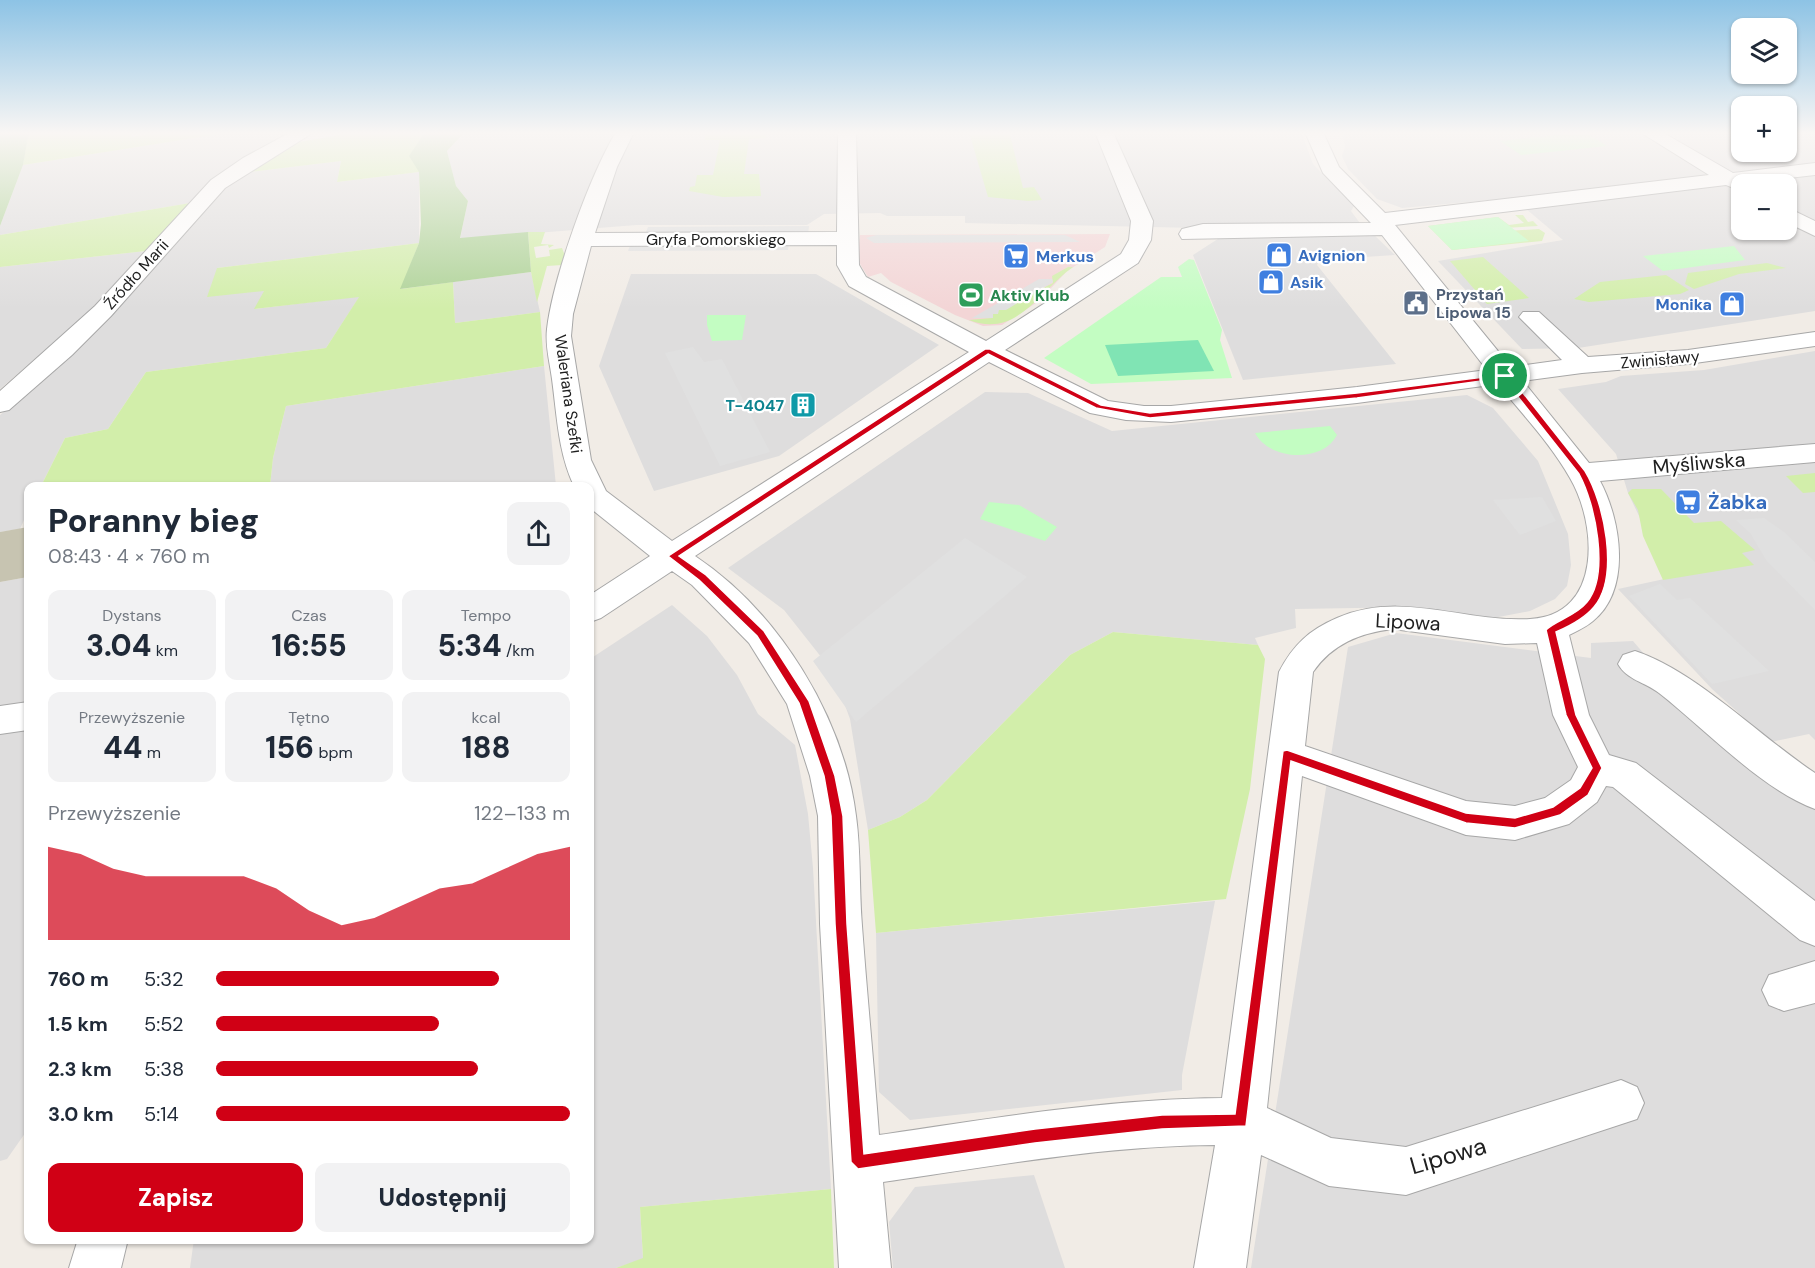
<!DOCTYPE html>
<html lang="pl">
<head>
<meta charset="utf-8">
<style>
  :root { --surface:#fff; --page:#f2f2f3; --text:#1f2937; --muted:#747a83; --accent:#d00015 }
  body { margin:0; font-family:"DM Sans",sans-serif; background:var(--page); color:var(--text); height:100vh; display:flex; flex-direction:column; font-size:22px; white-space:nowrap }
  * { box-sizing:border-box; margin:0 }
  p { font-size:20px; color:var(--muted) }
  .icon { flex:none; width:33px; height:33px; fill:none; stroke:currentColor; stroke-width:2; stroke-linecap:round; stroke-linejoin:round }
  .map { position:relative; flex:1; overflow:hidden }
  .details { position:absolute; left:24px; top:482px; width:570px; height:762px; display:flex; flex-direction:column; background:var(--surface); border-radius:12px; box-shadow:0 2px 4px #0004 }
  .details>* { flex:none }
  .tools { position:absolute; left:1731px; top:18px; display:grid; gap:12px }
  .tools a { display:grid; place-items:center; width:66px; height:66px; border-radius:12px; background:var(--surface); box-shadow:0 2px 4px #0004; font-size:30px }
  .pin { position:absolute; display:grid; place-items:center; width:51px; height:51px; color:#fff; margin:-26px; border:3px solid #fff; border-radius:50%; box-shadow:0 2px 6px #0007 }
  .round { display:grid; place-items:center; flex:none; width:63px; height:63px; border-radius:12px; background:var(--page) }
  .overview { display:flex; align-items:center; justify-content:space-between; height:102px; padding:0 24px }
  h1 { font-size:33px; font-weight:800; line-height:45px }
  .metrics { display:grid; grid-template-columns:repeat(3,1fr); gap:9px; height:102px; padding:6px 24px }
  .metrics div { display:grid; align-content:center; border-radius:12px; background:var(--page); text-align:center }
  .metrics b { font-size:30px; font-weight:800 }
  .metrics small { font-size:16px; font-weight:400 }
  .metrics p { font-size:16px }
  .chart { height:168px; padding:12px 24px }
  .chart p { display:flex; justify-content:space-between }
  .chart svg { width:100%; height:108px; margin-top:6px; fill:var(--accent); opacity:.7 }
  .button { display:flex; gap:12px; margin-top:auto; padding:12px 24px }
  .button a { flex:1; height:69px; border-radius:12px; background:var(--accent); color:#fff; font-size:24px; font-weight:800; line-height:69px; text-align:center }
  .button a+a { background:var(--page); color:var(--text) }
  ul { padding:0 24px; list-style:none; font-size:20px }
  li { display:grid; grid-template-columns:96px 72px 1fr; align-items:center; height:45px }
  li i { height:15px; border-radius:8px; background:var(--accent) }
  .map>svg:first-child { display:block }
  .residential { fill:#dedddd; fill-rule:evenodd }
  .commercial { fill:#f3d5d6 }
  .construction { fill:#c7c4b1 }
  .grass { fill:#d2eeaa }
  .forest { fill:#afd398 }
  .park { fill:#c3fdc2 }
  .pitch { fill:#80e4b4 }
  .parking { fill:#e0e0e0 }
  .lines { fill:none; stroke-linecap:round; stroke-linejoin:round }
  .minor-casing { stroke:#a7a7a7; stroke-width:2 }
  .minor { fill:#fff; fill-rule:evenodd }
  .route { fill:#d00015; stroke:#fff; stroke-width:1.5; fill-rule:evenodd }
  .labels { text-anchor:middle; stroke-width:4.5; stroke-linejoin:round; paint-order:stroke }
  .far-street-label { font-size:16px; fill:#202020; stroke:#fff }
  .far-shop-label { font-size:16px; font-weight:bold; fill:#366cbe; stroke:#fff; text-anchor:start }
  .far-service-label { font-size:16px; font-weight:bold; fill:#4e5e75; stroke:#fff; text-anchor:start }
  .far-leisure-label { font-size:16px; font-weight:bold; fill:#27864d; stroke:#fff; text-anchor:start }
  .far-culture-label { font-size:16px; font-weight:bold; fill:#0d838f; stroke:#fff; text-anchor:end }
  .street-label { font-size:20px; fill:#202020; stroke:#fff }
  .shop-label { font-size:20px; font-weight:bold; fill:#366cbe; stroke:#fff; text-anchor:start }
  .near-street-label { font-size:24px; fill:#202020; stroke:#fff }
</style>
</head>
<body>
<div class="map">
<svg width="1815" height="1268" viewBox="0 0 1815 1268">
  <rect width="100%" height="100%" fill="#f1ece6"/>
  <path class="residential" d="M232 132H294L248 156 190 203 0 235V226L23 165Z
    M465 132H1301L1313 164 1354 206 1351 211 1368 234H1373L1395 255 1319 260 1317 265 1396 364 1243 380 1193 255 1224 235 1197 228 965 223V216H887L880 213 824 214 807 225H636L460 239 468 201 456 186 447 151Z
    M1342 132H1741L1742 152H1786L1787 132H1815V311L1578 348 1522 349 1438 261 1563 240 1513 198 1402 208 1377 199 1348 169 1342 156 1345 147ZM1742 184H1786V230H1742Z
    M341 161 337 182 419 172V243L217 268 265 291 255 309 360 296 326 348 146 372 108 429 65 438 41 486H28V511L20 529 0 532V415L38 385 98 327 216 196 242 173Z
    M146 251 83 318 45 354 36 358 0 389V267Z
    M531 272 540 312 455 323 453 282Z
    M631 274H816L939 345 779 456 654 491 599 366Z
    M1815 351V740L1809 734 1771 742 1712 689 1618 589 1669 578 1628 493 1616 454 1558 389 1606 382 1621 376 1704 370Z
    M544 366 556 486H270L273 458 286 406Z
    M985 392 1028 393 1112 431 1467 395 1493 408 1538 461 1568 534 1571 565 1567 586 1555 599 1530 611 1488 619 1417 607 1295 609 1296 628 1255 638 1258 645 1113 632 1070 655 927 800 900 817 868 830 850 719 833 672 784 610 728 568Z
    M28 577V1129L7 1159 0 1161V582Z
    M672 605 707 636 737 675 758 714 795 745 808 814 813 868 831 1189 640 1207 643 1259 616 1268H190L194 1239H590V659Z
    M1396 633 1591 658V643L1633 641 1674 689 1815 805V1268H1251L1348 647Z
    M1215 901 1182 1075V1090L910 1120 879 1092 876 933Z
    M1034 1175 1065 1268H893L889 1222 915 1187Z"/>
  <path class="commercial" d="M1110 234 1105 247 1067 271 1039 301 1002 325 983 326 955 315 891 282 881 273 868 277 857 259 860 235Z"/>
  <path class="construction" d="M28 527V577L0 582V532Z"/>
  <path class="grass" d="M48 132H132L131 137 166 132H232L23 165 28 135Z
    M357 132H425L419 172 337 182 341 161 242 173 293 143Z
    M764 132 766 138 749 139 744 174H759L761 196 723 197 689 191 690 187 695 186 697 175H713L720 140H705V135L709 133Z
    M969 132H1014L1015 134 1010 135 1023 188 1034 187 1042 200 1028 201 988 197Z
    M190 203 146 251 0 267V235Z
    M1515 215H1523L1528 222 1533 221 1538 226 1504 228 1507 231 1539 229 1545 233 1542 241 1452 250 1428 226 1498 217 1509 225 1524 223Z
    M528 232H545L541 244 554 245 549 248 548 245 534 247 536 258 550 256 549 250 562 248 565 256 562 265 547 266 537 302 531 272Z
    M419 243 401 289 453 282 455 323 540 312 544 366 286 406 273 458 270 486H41L65 438 108 429 146 372 326 348 359 297 254 309 264 291 207 297 217 268Z
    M1483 257 1529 298 1487 304 1450 261Z
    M1767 263 1786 268 1739 274 1694 289 1685 284 1688 273Z
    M1068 267H1073C1039 291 1017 339 969 320L992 318V314L999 310 1053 283 1052 276Z
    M1666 275 1689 290 1680 294 1589 302 1574 299 1600 282Z
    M1815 473V492L1803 493 1786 476Z
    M1632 489H1661L1694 523 1721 521 1755 550 1742 553 1754 565 1663 580 1643 536 1638 510 1628 493Z
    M1113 632 1258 645 1265 659 1250 789 1226 899 876 933 868 830 900 817 927 800 1070 655Z
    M831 1189 834 1268H616L643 1258 640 1207Z"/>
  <path class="forest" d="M0 132H29L23 165 0 226Z
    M425 132H465L447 151 456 186 468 201 460 238 528 232 531 272 400 289 419 243 421 224 419 172 409 156Z"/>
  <path class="park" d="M1585 132 1607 146 1521 155 1500 141Z
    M1498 217 1529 241 1452 250 1428 226Z
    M1734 246 1745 260 1663 271 1643 256Z
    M1189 259 1194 260 1222 330 1220 340 1232 378 1091 384 1044 358 1161 277H1182L1178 267Z
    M707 315H746L742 340 712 341 707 325Z
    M1330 426 1337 435C1322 464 1269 460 1255 433Z
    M989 502 1019 505 1057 527 1045 541 980 519Z"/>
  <path class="pitch" d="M1198 340 1214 371 1118 376 1105 345Z"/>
  <path class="parking" d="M809 226 808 234H645L648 227Z
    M876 235H1065L1080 242 874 243 866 238Z
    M631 243H789L788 250 628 251Z
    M1039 279H1052L1053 282 1006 310H999L998 314H993V318H972Z
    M693 347 704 362 722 359 770 452 720 466 665 353Z
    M1542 497 1556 521 1520 535 1493 500Z
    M1764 518 1784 532 1815 562V610L1766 560 1751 534 1736 520Z
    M965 538 1027 577 856 722 813 661Z
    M1660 584 1677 600 1690 598 1769 671 1712 684 1629 596Z"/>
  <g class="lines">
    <defs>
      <path id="minor" d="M291 132H314L225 188 111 316 72 355 9 410 0 412V391L95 306 211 180 243 158Z
        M616 132H634L617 167 595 233 837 232 838 132H856L859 265 866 277 986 341 1121 254 1129 240 1131 221 1095 132H1113L1153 221 1151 240 1138 263 1005 350 1108 401 1144 406H1171L1357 387 1487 370 1382 235 1182 239 1179 234 1182 229 1203 224 1371 223 1323 173 1305 132H1323L1339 167 1385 213 1709 175 1640 132H1662L1733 173 1815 163V175L1746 183 1736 189 1726 185 1395 225 1511 367 1562 360 1519 317 1523 312H1539L1588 357 1688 350 1815 332V346L1688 364 1582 373 1523 381 1589 463 1815 444V462L1600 481C1621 520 1632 589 1593 621 1586 627 1577 631 1569 635L1589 715 1609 755 1636 763 1815 901V946L1800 940 1613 787 1606 786 1597 802 1569 824 1515 840 1466 835 1302 776 1267 1108 1331 1138 1406 1147 1621 1080 1637 1087 1644 1103 1637 1119 1406 1195 1329 1186 1261 1155 1246 1268H1194L1215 1145C1103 1146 993 1166 883 1182L891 1268H839L820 924 818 816 810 776 787 704 749 643 692 585 672 571 601 618 590 622V595L650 556 590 508V486H574C558 452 557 416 552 379 550 363 545 346 547 329 553 278 589 177 616 132ZM837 245V265L849 286 969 352 672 541 606 491 591 460 571 336 573 314 591 246ZM989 362 1090 413 1126 420 1171 422 1357 403 1498 384C1522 414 1551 444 1570 478 1597 524 1603 615 1530 619 1465 623 1401 590 1337 618 1309 630 1293 645 1279 672L1222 1098C1107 1099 993 1118 879 1135 874 1065 867 995 862 926 859 889 861 852 856 816 844 717 778 611 695 556ZM1393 629 1505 644 1537 643 1553 715 1578 767 1571 780 1545 798 1515 806 1466 801 1305 746 1313 672C1332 644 1360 633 1393 629Z
        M1786 207 1815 221V236L1786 222Z
        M1635 651C1696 671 1759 736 1815 773V809C1762 790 1704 728 1659 693 1645 682 1627 680 1618 664L1623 655Z
        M28 702V730L0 734V706Z
        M1815 961V1003L1784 1011 1769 1005 1762 990 1769 975Z
        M78 1239H128L121 1268H69Z"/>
    </defs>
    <use href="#minor" class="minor-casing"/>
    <use href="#minor" class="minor"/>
  </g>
  <linearGradient id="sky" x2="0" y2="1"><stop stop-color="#8dc3e5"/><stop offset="0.43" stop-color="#f9f6f4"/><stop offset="1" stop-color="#f9f6f4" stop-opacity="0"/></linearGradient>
  <rect width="1815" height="309" fill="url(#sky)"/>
  <path class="route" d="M985 349H990L1101 405 1150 413 1357 393 1508 374 1585 471C1604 502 1620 576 1594 607 1584 619 1570 626 1556 632L1576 715 1602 768 1588 795 1560 815 1515 828 1466 823 1291 761 1246 1126 1162 1129 1035 1143 858 1169 851 1162 835 924 831 816 824 776 799 703 757 636 699 580 668 556ZM988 354 1096 408 1150 418 1357 398 1503 378 1579 474C1595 503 1610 574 1587 602 1576 616 1554 621 1546 630L1566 715 1592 768 1580 788 1553 807 1515 818 1466 813 1287 750 1283 751 1235 1114 1162 1115 1035 1129 864 1154 847 924 843 816 835 776 809 701 764 631 706 575 679 556Z"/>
  <defs>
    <symbol id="shop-square" viewBox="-11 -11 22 22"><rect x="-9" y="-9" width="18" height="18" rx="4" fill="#3f7fe0" stroke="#fff"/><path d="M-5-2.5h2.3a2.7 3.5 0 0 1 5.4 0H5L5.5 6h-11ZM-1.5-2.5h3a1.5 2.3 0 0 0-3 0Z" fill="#fff"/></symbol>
    <symbol id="supermarket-square" viewBox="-11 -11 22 22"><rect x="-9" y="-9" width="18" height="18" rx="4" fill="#3f7fe0" stroke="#fff"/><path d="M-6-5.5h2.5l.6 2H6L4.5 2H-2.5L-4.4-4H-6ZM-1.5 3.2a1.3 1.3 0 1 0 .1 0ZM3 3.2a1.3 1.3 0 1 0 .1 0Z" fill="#fff"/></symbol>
    <symbol id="stadium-square" viewBox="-11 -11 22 22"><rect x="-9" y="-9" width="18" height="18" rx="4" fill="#2e9e5b" stroke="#fff"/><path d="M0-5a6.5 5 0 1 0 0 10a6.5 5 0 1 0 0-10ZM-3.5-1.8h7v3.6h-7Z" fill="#fff"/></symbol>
    <symbol id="civic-square" viewBox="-11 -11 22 22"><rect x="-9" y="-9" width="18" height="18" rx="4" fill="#5c6f8a" stroke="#fff"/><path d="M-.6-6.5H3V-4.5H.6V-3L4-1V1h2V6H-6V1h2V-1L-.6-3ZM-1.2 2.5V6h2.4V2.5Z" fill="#fff"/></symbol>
    <symbol id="building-square" viewBox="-11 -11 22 22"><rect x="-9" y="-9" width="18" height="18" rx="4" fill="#0f9aa8" stroke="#fff"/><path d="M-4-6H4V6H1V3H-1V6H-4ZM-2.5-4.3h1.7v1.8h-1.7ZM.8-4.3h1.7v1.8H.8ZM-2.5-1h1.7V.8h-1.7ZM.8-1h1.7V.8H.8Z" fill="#fff"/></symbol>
  </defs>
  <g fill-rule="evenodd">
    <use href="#shop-square" x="1264" y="240" width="30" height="30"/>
    <use href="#supermarket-square" x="1001" y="241" width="30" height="30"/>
    <use href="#shop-square" x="1256" y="267" width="30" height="30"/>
    <use href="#stadium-square" x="956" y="280" width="30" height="30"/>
    <use href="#civic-square" x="1401" y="288" width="30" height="30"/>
    <use href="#shop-square" x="1717" y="289" width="30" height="30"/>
    <use href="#building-square" x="788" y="390" width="30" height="30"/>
    <use href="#supermarket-square" x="1673" y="487" width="30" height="30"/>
  </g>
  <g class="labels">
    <g class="far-street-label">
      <text x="716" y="245">Gryfa Pomorskiego</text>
      <text transform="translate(136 274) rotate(-48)" y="6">Źródło Marii</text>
      <text transform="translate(1660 359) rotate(-5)" y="6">Zwinisławy</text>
      <text transform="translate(569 394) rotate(82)" y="6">Waleriana Szefki</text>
    </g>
    <g class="far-shop-label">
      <text x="1298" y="261">Avignion</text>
      <text x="1036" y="262">Merkus</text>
      <text x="1290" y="288">Asik</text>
      <text x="1712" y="310" text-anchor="end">Monika</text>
    </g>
    <g class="far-service-label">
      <text x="1436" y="300">Przystań<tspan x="1436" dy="18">Lipowa 15</tspan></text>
    </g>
    <g class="far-leisure-label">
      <text x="990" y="301">Aktiv Klub</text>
    </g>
    <g class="far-culture-label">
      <text x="784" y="411">T-4047</text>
    </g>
    <g class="street-label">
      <text transform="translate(1699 463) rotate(-5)" y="7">Myśliwska</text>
      <text transform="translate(1408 622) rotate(3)" y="7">Lipowa</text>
    </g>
    <g class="shop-label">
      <text x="1708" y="509">Żabka</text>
    </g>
    <g class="near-street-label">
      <text transform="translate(1448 1156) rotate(-16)" y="8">Lipowa</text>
    </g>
  </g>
</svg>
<div class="tools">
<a><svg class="icon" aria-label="layers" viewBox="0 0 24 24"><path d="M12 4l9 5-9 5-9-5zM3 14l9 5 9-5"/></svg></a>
<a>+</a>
<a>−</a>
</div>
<div class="pin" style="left:1505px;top:376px;background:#1e9e55"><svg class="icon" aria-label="arrive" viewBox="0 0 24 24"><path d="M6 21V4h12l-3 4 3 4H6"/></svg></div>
<section class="details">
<div class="overview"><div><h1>Poranny bieg</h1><p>08:43 · 4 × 760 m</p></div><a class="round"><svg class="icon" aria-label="share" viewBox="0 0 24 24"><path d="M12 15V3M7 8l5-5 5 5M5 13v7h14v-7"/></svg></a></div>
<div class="metrics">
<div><p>Dystans</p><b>3.04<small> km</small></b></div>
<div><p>Czas</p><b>16:55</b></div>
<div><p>Tempo</p><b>5:34<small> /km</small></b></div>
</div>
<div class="metrics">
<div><p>Przewyższenie</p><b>44<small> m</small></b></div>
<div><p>Tętno</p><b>156<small> bpm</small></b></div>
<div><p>kcal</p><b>188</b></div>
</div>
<div class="chart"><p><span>Przewyższenie</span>122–133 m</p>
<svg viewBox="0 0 160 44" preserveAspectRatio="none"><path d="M0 44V6L10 9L20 15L30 18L40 18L50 18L60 18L70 23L80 32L90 38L100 35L110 29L120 23L130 21L140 15L150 9L160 6V44z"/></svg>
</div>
<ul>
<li><b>760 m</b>5:32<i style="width:80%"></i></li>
<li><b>1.5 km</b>5:52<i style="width:63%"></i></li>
<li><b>2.3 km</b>5:38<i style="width:74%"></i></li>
<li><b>3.0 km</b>5:14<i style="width:100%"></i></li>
</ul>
<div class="button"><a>Zapisz</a><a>Udostępnij</a></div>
</section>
</div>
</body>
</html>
